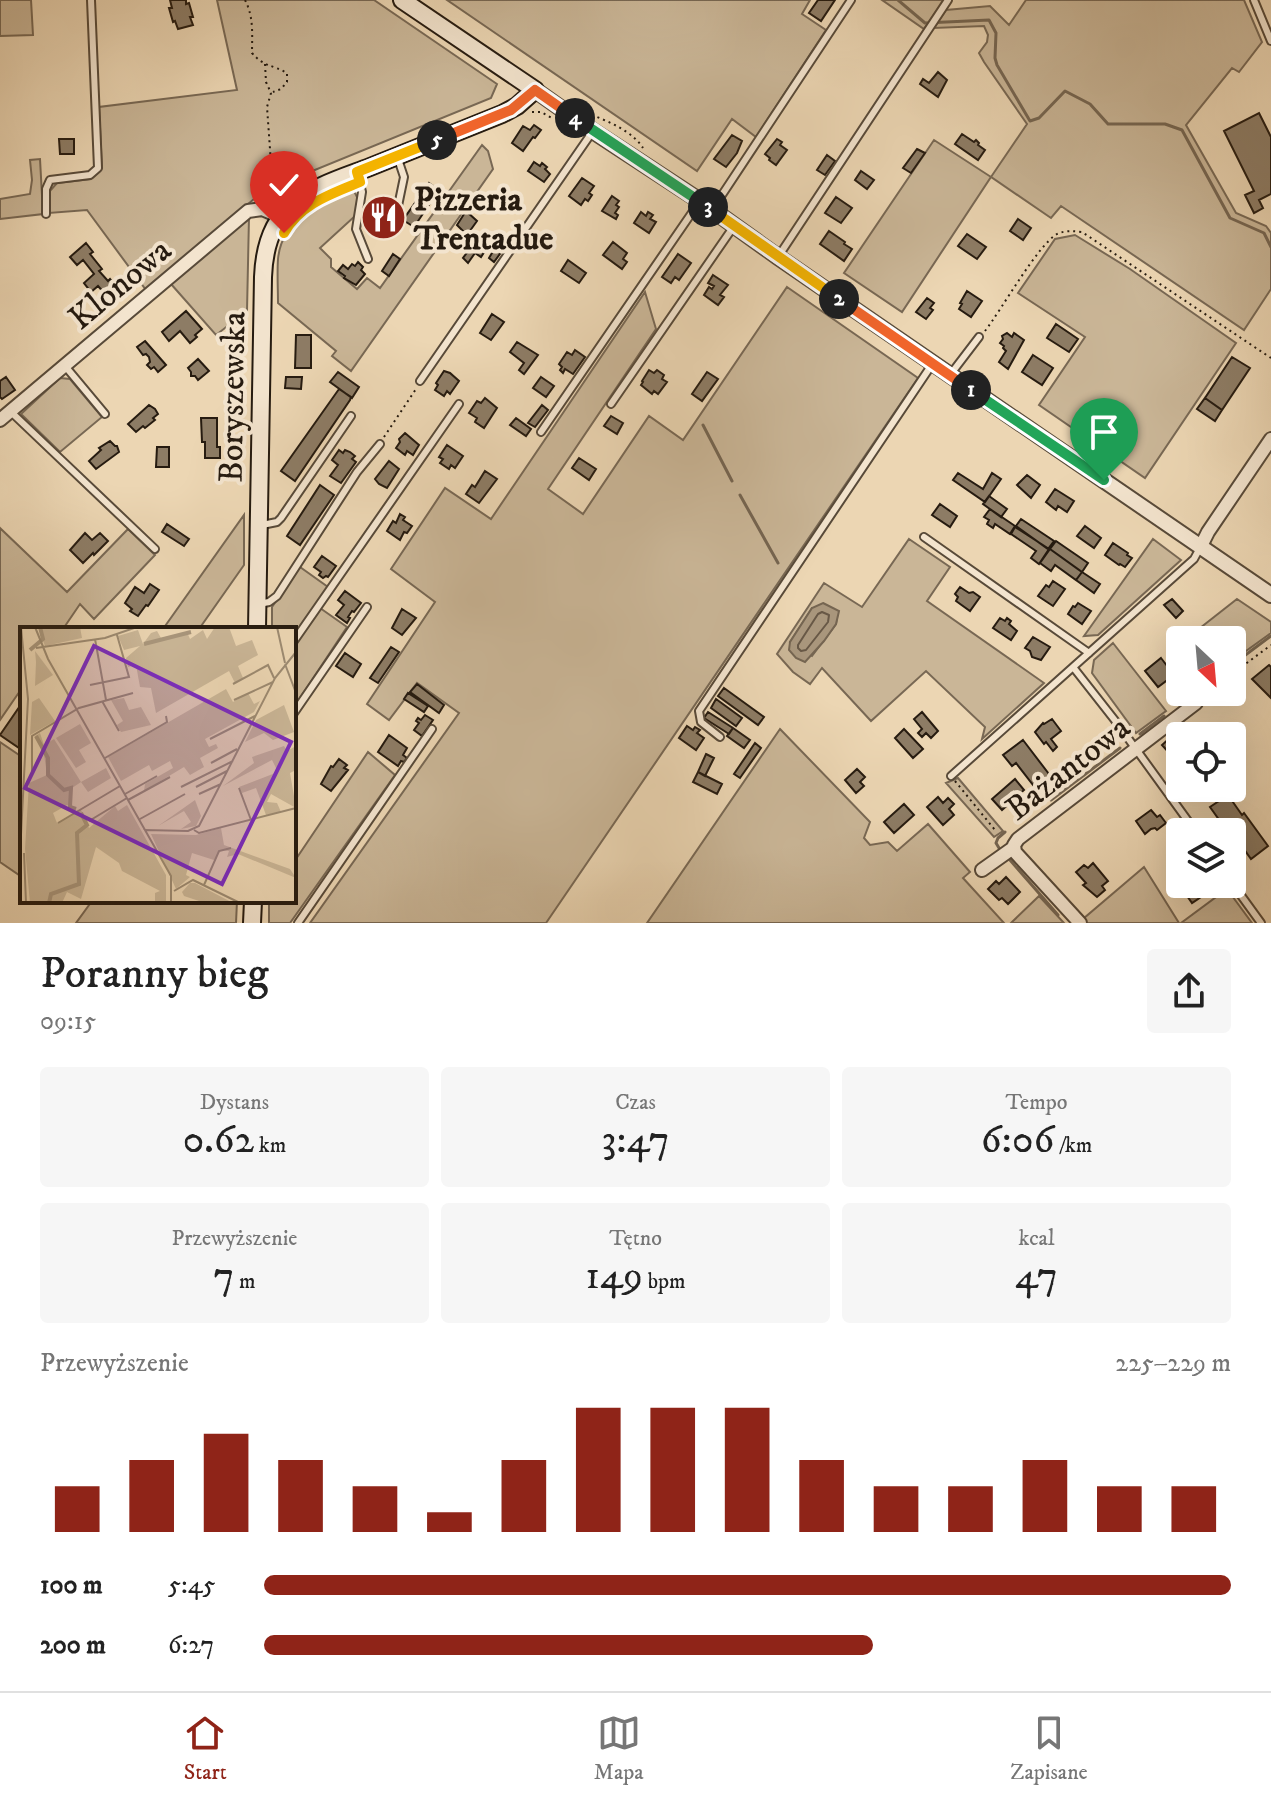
<!DOCTYPE html>
<html lang="pl">
<head>
<meta charset="utf-8">
<style>
  :root { --surface:#fff; --page:#f6f6f6; --text:#222; --muted:#767676; --line:#e0e0e0; --accent:#8f2418 }
  body { margin:0; font-family:"IM FELL DW Pica",serif; background:var(--page); color:var(--text); height:100vh; display:flex; flex-direction:column; font-size:30px; white-space:nowrap }
  * { box-sizing:border-box; margin:0 }
  p { font-size:26px; color:var(--muted) }
  .icon { flex:none; width:44px; height:44px; fill:none; stroke:currentColor; stroke-width:2; stroke-linecap:round; stroke-linejoin:round }
  .map { position:relative; height:923px; overflow:hidden }
  .sheet { display:flex; flex-direction:column; background:var(--surface); flex:1 }
  .sheet>* { flex:none }
  .needle { width:52px; rotate:154deg }
  .controls { position:absolute; left:1166px; top:626px; display:grid; gap:16px }
  .controls a { display:grid; place-items:center; width:80px; height:80px; border-radius:8px; background:var(--surface); box-shadow:0 8px 32px #0002; font-size:40px }
  .pin { position:absolute; display:grid; place-items:center; width:68px; height:68px; color:#fff; margin:-82px -34px; border-radius:50% 50% 50% 0; rotate:-45deg; box-shadow:0 0 8px #0007 }
  .pin .icon { rotate:45deg }
  .km { position:absolute; width:40px; height:40px; margin:-20px; border-radius:50%; background:#222; color:#fff; font-size:22px; line-height:40px; text-align:center }
  .round { display:grid; place-items:center; flex:none; width:84px; height:84px; border-radius:8px; background:var(--page) }
  .headline { display:flex; align-items:center; justify-content:space-between; height:136px; padding:0 40px }
  h1 { font-size:44px; font-weight:600; line-height:60px }
  .metrics { display:grid; grid-template-columns:repeat(3,1fr); gap:12px; height:136px; padding:8px 40px }
  .metrics div { display:grid; align-content:center; border-radius:8px; background:var(--page); text-align:center }
  .metrics b { font-size:40px; font-weight:600 }
  .metrics small { font-size:22px; font-weight:400 }
  .metrics p { font-size:22px }
  .chart { height:224px; padding:16px 40px }
  .chart p { display:flex; justify-content:space-between }
  .chart svg { width:100%; height:144px; margin-top:8px; stroke:var(--accent); stroke-width:6 }
  ul { padding:0 40px; list-style:none; font-size:26px }
  li { display:grid; grid-template-columns:128px 96px 1fr; align-items:center; height:60px }
  li i { height:20px; border-radius:10px; background:var(--accent) }
  .menu { display:flex; justify-content:space-around; align-items:center; height:112px; border-top:2px solid var(--line); background:var(--surface); font-size:22px; color:var(--muted) }
  .menu a { display:grid; justify-items:center; gap:4px }
  .menu .on { color:var(--accent) }
  .map>svg:first-child { display:block }
  .green { fill:#cab697; stroke:#786854; stroke-width:2; fill-rule:evenodd }
  .water { fill:#a9967c; stroke:#756551; stroke-width:2 }
  .lines { fill:none; stroke-linecap:round; stroke-linejoin:round }
  .shore { stroke:#685846; stroke-width:2 }
  .stream { stroke:#756551; stroke-width:3 }
  .building { fill:#8d7c65; stroke:#261b10; stroke-width:2 }
  .service-casing { stroke:#584a39; stroke-width:10 }
  .minor-casing { stroke:#584a39; stroke-width:16 }
  .tertiary-casing { stroke:#584a39; stroke-width:18 }
  .secondary-casing { stroke:#261b10; stroke-width:20 }
  .path { stroke:#261b10; stroke-width:2; stroke-dasharray:2 4; stroke-linecap:butt }
  .service { stroke:#f3e4ce; stroke-width:6 }
  .minor { stroke:#f3e4ce; stroke-width:12 }
  .tertiary { stroke:#f3e4ce; stroke-width:14 }
  .secondary { stroke:#f3e4ce; stroke-width:16 }
  .split-1-casing { stroke:#fff; stroke-width:16 }
  .split-2-casing { stroke:#fff; stroke-width:16 }
  .split-3-casing { stroke:#fff; stroke-width:16 }
  .split-4-casing { stroke:#fff; stroke-width:16 }
  .split-5-casing { stroke:#fff; stroke-width:16 }
  .split-6-casing { stroke:#fff; stroke-width:16 }
  .split-1 { stroke:#22a559; stroke-width:10 }
  .split-2 { stroke:#f0652b; stroke-width:10 }
  .split-3 { stroke:#f5b400; stroke-width:10 }
  .split-4 { stroke:#22a559; stroke-width:10 }
  .split-5 { stroke:#f0652b; stroke-width:10 }
  .split-6 { stroke:#f5b400; stroke-width:10 }
  .labels { text-anchor:middle; stroke-width:8; stroke-linejoin:round; paint-order:stroke }
  .poi-label { font-size:34px; font-weight:bold; fill:#261b10; stroke:#f3e4ce; text-anchor:start }
  .street-label { font-size:34px; fill:#261b10; stroke:#f3e4ce }
  .inset-river { fill:none; stroke:#a9967c; stroke-width:4 }
  .inset-road { fill:none; stroke:#9d8b72; stroke-width:2 }
  .view { fill:#7b2cbf; fill-opacity:0.15; stroke:#7b2cbf; stroke-width:4 }
  .inset-edge { fill:none; stroke:#261b10; stroke-width:4 }
</style>
</head>
<body>
<div class="map">
<svg width="1271" height="923" viewBox="0 0 1271 923">
  <rect width="100%" height="100%" fill="#ecd6b3"/>
  <filter id="stains"><feTurbulence type="fractalNoise" baseFrequency=".0025" numOctaves="4"/><feColorMatrix values="0 0 0 0 .2 0 0 0 0 .09 0 0 0 0 .02 0 0 0 .5 -.17"/></filter>
  <radialGradient id="worn" r=".72"><stop offset=".6" stop-color="#630" stop-opacity="0"/><stop offset="1" stop-color="#630" stop-opacity=".3"/></radialGradient>
  <path class="green" d="M0 0H31L33 35 0 36Z
    M217 0H374L497 84 491 98 256 194 254 199 146 290 87 210 49 213V192L57 183 91 179 102 168 99 107 237 90Z
    M447 0H810L802 14 826 30 756 137 732 119 697 171Z
    M882 0H944L924 29Z
    M1026 0H1244L1262 42 1239 72 1232 68 1186 125 1236 213 1266 226 1271 233V289L1244 330 1061 206 1051 218 991 177 902 312 844 273 934 140 991 177 1027 124 984 62 979 53 987 42 988 35 984 26 934 28 946 10 990 6 1009 25Z
    M482 145 488 151 493 169 351 371 332 356 336 351 278 303C278 289 277 273 278 259 282 218 319 202 353 189L358 199 355 216 320 248 331 259V267L357 289 367 278 380 288Z
    M40 159 43 214 0 219V199L30 194 32 180 30 160Z
    M249 217 247 311 216 335 171 284Z
    M1075 235 1130 269 1236 343 1145 478 1039 405 1085 337 1018 293 1055 239Z
    M787 287 918 378 546 923H310L459 713 417 683 389 720 367 704 435 602 391 569 445 488 491 519 645 292 656 329 548 489 583 514 649 416 683 440Z
    M60 378 70 379 102 417 60 452 21 414Z
    M244 515V565L199 629H163Z
    M0 528 67 592 128 529 155 555 94 619 80 604 63 629H22V688L0 720Z
    M909 539 950 567 927 601 1044 683 982 739 985 727 926 671 871 721 822 668 810 684 793 672 777 654 824 583 862 607ZM812 608 838 611 836 624 812 656 790 642Z
    M1153 539 1181 560 1098 635 1084 636Z
    M300 567 328 587 294 635V629H272V607Z
    M1237 599 1271 622V633L1232 661V640L1186 639Z
    M320 608 347 627 294 707V646Z
    M1113 643 1166 711 1136 733 1092 673 1094 660Z
    M780 729 870 822 864 838 870 845 888 842 897 851 928 824 970 872 963 878 1004 923H647Z
    M0 742 22 757V877L0 862Z
    M368 752 395 775 290 923H269V901H294V862Z
    M958 778 1003 831 994 837 946 783Z
    M1144 867 1179 923H1086L1083 919Z
    M1227 889 1252 923H1181Z
    M1039 896 1064 923H1011Z
    M92 901H237L236 923H76Z"/>
  <path class="water" d="M823 603 839 611 836 624 824 641 805 662 796 658 789 650 790 642 812 608Z"/>
  <g class="lines">
    <path class="shore" d="M822 612 829 615 828 622 806 650 801 651 798 648V645L818 614Z"/>
    <path class="stream" d="M898 0 925 23 989 20 996 33 995 58 997 65 1030 121 1039 118 1065 91 1090 104 1108 124H1165L1182 130 1230 218 1264 233 1271 247
      M703 425 732 481
      M740 495 778 563
      M1232 665 1271 636
      M1193 694 1195 692
      M1140 734 1164 716
      M1051 800 1120 748
      M999 848 996 843 998 838 1005 832
      M1010 860 1058 915"/>
  </g>
  <path class="building" d="M170 0H186V4L189 3 193 17H190L193 25 178 29 175 21 173 22 169 8H172Z
    M818 0H835L821 21 809 13Z
    M938 72 947 80 938 97 920 84 923 79 929 83Z
    M1259 113 1271 137V194L1259 200 1263 208 1254 213 1245 195 1254 191 1224 131Z
    M534 125 541 130 535 138 533 137 523 151 512 143 523 126 530 130Z
    M962 134 974 142 976 140 979 143 978 145 985 150 978 160 955 144Z
    M732 135 742 141 737 153 726 167 714 159Z
    M59 139H74V154H60Z
    M777 139 782 142 780 145 787 150 776 165 769 160 770 158 765 154Z
    M917 149 925 153 911 173 903 168Z
    M827 155 835 161 825 175 817 170Z
    M534 162 540 166 542 163 547 167 545 169 550 174 544 182 528 171Z
    M861 171 874 180 867 189 855 180Z
    M582 178 594 186 589 193 592 195 588 201 585 199 581 205 569 196Z
    M429 183 439 190 414 227 403 220Z
    M612 196 619 201 616 205 619 207 615 213 618 215 616 219 602 211Z
    M836 197 852 208 841 223 825 213Z
    M377 206 402 222 394 234 369 217Z
    M466 211 477 221 467 235 457 225Z
    M641 212 646 216 648 212 653 215 650 219 656 222 649 233 634 223Z
    M1018 219 1031 228 1023 240 1010 231Z
    M829 231 845 242 844 244 852 249 844 261 820 244Z
    M967 234 986 247 977 259 958 246Z
    M496 240 505 247 494 262 489 258 492 253 489 250Z
    M613 242 627 253 623 259 627 262 622 269 603 255Z
    M86 243 93 252 90 254 102 269 99 271 108 281 110 279 116 286 106 295 98 286 91 292 84 283 94 274 83 260 77 265 70 257Z
    M474 243 485 251 481 257 475 253 468 263 463 258Z
    M393 254 400 259 389 276 382 271Z
    M678 254 691 263 679 280 675 277 671 283 662 277Z
    M568 260 586 273 579 283 561 271Z
    M358 262 363 267 361 270 365 274 356 285 344 278 345 276 338 271 343 265 348 269 352 264 355 266Z
    M713 275 728 285 720 295 724 297 718 305 704 295 709 287 712 289 714 286 708 283Z
    M967 291 982 301 971 317 959 309 962 304 960 303Z
    M927 298 934 303 930 308 933 310 926 319 916 312Z
    M186 311 202 329 195 335 197 337 190 343 180 331 169 341 162 332Z
    M492 314 504 322 491 340 480 333Z
    M1056 324 1078 339 1069 352 1047 338Z
    M1007 333 1012 337 1014 333 1024 340 1008 369 999 362 1006 351 1003 348 1004 346 1000 343 1003 339 1002 336Z
    M296 335H311V368H295Z
    M145 341 166 365 158 372 154 367 151 369 147 365 150 362 149 357 146 354 143 355 137 347Z
    M517 342 538 355 524 374 519 370 524 363 510 352Z
    M575 350 585 357 573 374 565 369 563 373 560 370 562 367 559 364 567 352 572 355Z
    M1033 355 1053 368 1042 385 1022 372Z
    M1232 357 1250 368 1222 410 1205 398Z
    M198 359 209 371 198 380 195 376H191V372L188 368Z
    M649 370 654 373 657 370 664 375 662 379 667 382 658 394 654 391 652 394 641 385 643 382 642 381Z
    M444 371 450 373 459 381 450 394 447 391 444 396 435 390 438 385 436 383Z
    M338 372 359 387 352 398 330 382Z
    M707 372 718 379 702 401 692 394Z
    M6 377 15 390 2 399 0 397V381Z
    M286 377H302L301 389 285 388Z
    M541 377 554 386 546 397 533 388Z
    M339 389 351 397 350 400 295 481 281 471Z
    M485 398 497 408 484 428 475 422 477 418 469 413 477 401 481 403Z
    M1205 398 1222 410 1215 421 1197 409Z
    M149 405 155 409 158 414 153 418 155 420 145 428 143 426 136 432 128 424Z
    M542 405 548 410 535 427 528 423Z
    M611 416 623 423 617 434 604 426Z
    M201 418H217V447H220V458H205V442H202Z
    M516 418 531 429 526 436 510 425Z
    M405 433 419 445 413 455 407 451 405 455 396 448 400 442 399 439Z
    M110 441 115 446H117L119 452 96 469 89 461 101 450 99 448Z
    M447 445 463 456 455 468 451 465 449 469 440 463 443 459 439 457Z
    M157 447H169V467H156Z
    M339 450 343 453 345 450 350 452 355 456 352 459 356 462 341 483 330 476 338 465 332 460Z
    M579 458 596 469 589 480 572 468Z
    M389 461 399 469 387 488 379 484 375 479Z
    M485 471 497 479 479 503 466 494 472 485 475 487Z
    M958 473 983 489 992 473 1001 479 985 502 953 480Z
    M1027 475 1040 485 1031 498 1017 485Z
    M320 485 334 495 300 545 287 536Z
    M1055 489 1074 501 1067 512 1058 506 1056 510 1046 502Z
    M989 496 1007 509 1001 517 983 504Z
    M940 504 957 516 950 527 932 515Z
    M990 509 1015 526 1010 534 995 524 993 528 987 524 989 520 984 517Z
    M400 514 405 517 403 520 412 526 407 533 404 532 400 540 387 531 393 521 396 523Z
    M1021 519 1054 541 1048 549 1016 526Z
    M167 524 189 539 184 546 162 532Z
    M1085 526 1101 538 1094 548 1077 536Z
    M1015 527 1049 549 1039 564 1031 558 1036 551 1011 534Z
    M85 533 92 540 100 533 108 541 94 555 93 553 83 563 70 550Z
    M1056 541 1088 563 1082 572 1050 549Z
    M1113 543 1128 553 1127 555 1132 558 1125 567 1120 564 1119 565 1105 555Z
    M1050 549 1082 572 1076 580 1055 565 1051 571 1040 563Z
    M322 556 336 566 328 577 326 576 323 578 319 575 321 572 314 567Z
    M1082 572 1100 584 1094 593 1076 580Z
    M1053 581 1065 589 1053 606 1038 596 1046 585 1049 587Z
    M150 584 159 590 148 606 146 605 138 616 130 611 132 609 125 603 135 587 144 593Z
    M960 587 969 593 973 592 980 597 970 611 956 601 958 597 955 594Z
    M345 591 361 603 354 612 352 611 348 617 350 618 347 623 336 615 344 605 338 600Z
    M1172 599 1183 611 1176 618 1164 605Z
    M1078 603 1091 611 1082 624 1068 614 1073 606 1075 607Z
    M402 609 416 618 402 635 392 628Z
    M1000 618 1005 621 1007 618 1011 621 1009 624 1017 631 1011 640 993 628Z
    M1033 637 1050 647 1041 660 1032 657 1030 651 1025 648Z
    M391 647 399 652 378 683 370 678Z
    M345 653 361 664 353 677 336 666Z
    M1161 658 1174 675 1158 687 1145 671Z
    M1269 665 1271 667V698L1252 679Z
    M417 684 444 705 439 713 410 692Z
    M724 688 764 717 758 725 718 696Z
    M408 693 428 706 424 712 404 699Z
    M716 699 742 718 736 726 711 708Z
    M22 703V750L0 735Z
    M708 712 733 728 729 734 704 718Z
    M922 712 938 731 931 738 926 733 922 737 918 733 922 729 914 719Z
    M425 715 433 720 422 736 414 730 419 723 416 721 418 718 421 720Z
    M1052 719 1061 731 1051 739 1057 747 1053 751 1046 742 1044 744 1035 732 1043 723 1044 724Z
    M687 726 693 730 695 727 700 730 697 733 704 738 696 750 679 738Z
    M733 728 750 740 744 748 727 736Z
    M904 729 923 749 913 758 895 738Z
    M389 735 407 748 403 755 407 758 404 762 401 761 398 766 378 752Z
    M1171 737 1177 739 1180 738V765L1162 745Z
    M1023 740 1052 778 1037 790 1016 763 1012 766 1003 755Z
    M755 743 761 748 740 778 734 774Z
    M706 754 714 758 705 776 698 772Z
    M339 759 347 765 344 768 348 770 331 791 321 784 331 766 333 767Z
    M857 769 865 777 860 782 864 786 856 793 845 780Z
    M698 772 722 784 717 794 693 782Z
    M1015 779 1024 790 1002 810 992 799Z
    M1228 795 1242 815 1244 813 1268 846 1251 859 1234 835 1235 834 1229 825 1225 828 1210 807Z
    M938 797 943 803 948 798 954 804 949 809 954 815 943 825 927 807Z
    M904 804 914 815 894 833 884 822Z
    M1151 810 1157 817 1160 815 1166 823 1157 830 1155 828 1151 829 1145 834 1136 821Z
    M1093 863 1108 881 1102 886 1105 890 1097 897 1083 885 1086 883 1076 872 1084 865 1088 868Z
    M1006 877 1020 892 1008 904 1002 898 999 900 988 889 996 881 999 884Z
    M1185 884H1210L1211 885 1205 890 1207 893 1192 903 1183 890 1187 887Z"/>
  <g class="lines">
    <defs>
      <path id="service" d="M1254 0 1271 41
        M358 175 362 192 356 229 368 259
        M398 206 404 177 398 159
        M712 210 851 0
        M46 214V189L50 180 90 175 98 168 91 0
        M778 257 948 0
        M65 366 105 414
        M950 375 979 337
        M420 381 593 131
        M611 404 734 226
        M10 411 155 549
        M541 432 700 201
        M262 525 277 522 281 518 351 416
        M924 537 1089 653
        M259 604 269 602 277 596 357 472 380 444
        M294 641 459 404
        M1073 667 1117 723 1196 832
        M294 713 367 607
        M720 737 701 722 699 711 933 363
        M951 776 1194 559 1201 546
        M1232 883 1261 923
        M298 923 432 729"/>
      <path id="minor" d="M0 420 248 211 262 209 281 217
        M1201 546 1208 532 1271 439
        M982 870 1013 848
        M1080 923 1015 852 1014 845 1018 839 1196 703"/>
      <path id="tertiary" d="M535 90 593 131 700 201 778 257 1271 595"/>
      <path id="secondary" d="M257 629 263 277C264 250 271 223 292 205 313 186 344 177 370 167 414 149 458 132 502 114L517 106 535 90 402 0
        M252 923 253 901"/>
    </defs>
    <use href="#service" class="service-casing"/>
    <use href="#minor" class="minor-casing"/>
    <use href="#tertiary" class="tertiary-casing"/>
    <use href="#secondary" class="secondary-casing"/>
    <path class="path" d="M245 0C254 17 252 35 252 53 264 67 271 64 287 73V82L281 89 273 92
      M265 64 266 82 271 93 267 107 273 191 268 200
      M532 112H541L552 118
      M592 115C610 122 633 132 643 148
      M985 331C1002 309 1037 246 1057 234 1066 230 1073 231 1082 232L1271 358
      M384 437 416 389
      M1232 674 1271 645
      M955 781 995 830"/>
    <use href="#service" class="service"/>
    <use href="#minor" class="minor"/>
    <use href="#tertiary" class="tertiary"/>
    <use href="#secondary" class="secondary"/>
  </g>
  <g class="lines">
    <defs>
      <path id="split-1" d="M971 390 1104 480"/>
      <path id="split-2" d="M839 299 971 390"/>
      <path id="split-3" d="M708 207 839 299"/>
      <path id="split-4" d="M575 118 708 207"/>
      <path id="split-5" d="M437 140 511 110 535 90 575 118"/>
      <path id="split-6" d="M284 233C300 204 331 194 360 182L357 172 437 140"/>
    </defs>
    <use href="#split-1" class="split-1-casing"/>
    <use href="#split-2" class="split-2-casing"/>
    <use href="#split-3" class="split-3-casing"/>
    <use href="#split-4" class="split-4-casing"/>
    <use href="#split-5" class="split-5-casing"/>
    <use href="#split-6" class="split-6-casing"/>
    <use href="#split-1" class="split-1"/>
    <use href="#split-2" class="split-2"/>
    <use href="#split-3" class="split-3"/>
    <use href="#split-4" class="split-4"/>
    <use href="#split-5" class="split-5"/>
    <use href="#split-6" class="split-6"/>
  </g>
  <defs>
    <symbol id="restaurant-disc" viewBox="-11 -11 22 22"><circle r="9.5" fill="#8f2418" stroke="#f3e4ce"/><path d="M-5-6h1v4h1v-4h1v4h1v-4h1v5L-1.5 .5V6h-2V.5L-5-1ZM5-6V6H3V1.5H1.5Q1.5-4 5-6Z" fill="#fff"/></symbol>
  </defs>
  <g fill-rule="evenodd">
    <use href="#restaurant-disc" x="358" y="192" width="51" height="51"/>
  </g>
  <g class="labels">
    <g class="poi-label">
      <text x="414" y="210">Pizzeria<tspan x="414" dy="39">Trentadue</tspan></text>
    </g>
    <g class="street-label">
      <text transform="translate(119 283) rotate(-40)" y="12">Klonowa</text>
      <text transform="translate(231 397) rotate(-89)" y="12">Boryszewska</text>
      <text transform="translate(1067 767) rotate(-38)" y="12">Bażantowa</text>
    </g>
  </g>
  <g transform="translate(20 627)">
    <rect width="276" height="276" fill="#ecd6b3"/>
    <path d="M18 0H60L62 11 25 19ZM195 0H209L216 19 232 13 238 28 218 39 223 51 215 56 209 44 136 86 131 61 120 60 116 38 108 40 106 31 120 19 104 23 98 9 118 3 123 17 131 6 137 4 141 11 167 5 170 12 183 3 187 12ZM15 24 33 48 15 59 16 35ZM206 62 213 75 228 66 234 77 240 74 234 85 185 112 189 120 196 117 198 121 180 131 184 140 170 148 164 140 124 164 125 157 153 141 150 134 132 144 129 138 101 154 88 130ZM19 71 35 94 10 108 12 75ZM104 71 109 83 121 80 131 98 101 105 97 98 103 94 91 73ZM264 78 274 105 253 113 244 106 225 115 236 93ZM60 97 71 116 59 123 66 135 56 141 36 111ZM20 106 24 118 34 112 61 155 86 141 91 151 68 165 61 155 52 161 51 179 59 183 47 178 33 186 37 196 61 183 69 201 95 179 98 184 107 178 146 248V276H135V266L140 264 102 244 99 236 76 220 61 272 47 265 42 276H10L5 222 9 156 27 148 23 120 15 109ZM264 119 267 124 276 119V143L270 146 276 181 251 167 247 175 257 176 261 185 246 188 236 161 222 166 219 160 258 145 252 133 203 159 234 136 232 130ZM175 173 181 189 176 199 161 202 171 195 164 184 138 199ZM201 201 204 218 270 242 276 251 218 227 207 230 209 224 201 223 194 233 172 226 166 248 170 250 156 262 131 207 176 208ZM170 256H175L213 276H185L164 269 162 265Z" fill="#cab697"/>
    <path class="inset-river" d="M124 17 171 5M10 23 23 12 20 0M16 109 28 131V148L44 163 51 161 50 180 56 182M29 276 31 267 59 257 57 206 67 198 61 186"/>
    <path class="inset-road" d="M15 0 28 32 125 203M257 0 265 36M75 12 86 73M16 21 85 11 117 0M265 37 276 66M213 57 248 38 254 51M70 58 109 50 97 8M214 73 253 55M82 74 99 104M190 112 235 89M85 131 147 95 146 89M191 136 217 122M12 146V109L59 81 113 66M161 160 213 134M176 160 207 144M219 161 231 193M105 167 137 149M179 167 201 157M108 173 150 150M120 192 165 167M69 194 107 171M38 196 100 159M174 203 179 206 276 181M4 226 6 276M0 227 8 72 1 0M184 258 199 224 211 221M154 264 173 253 220 276M151 276V249L125 203 168 204 179 199 255 51 276 25"/>
    <path class="view" d="M74 19 271 115 202 257 5 161Z"/>
    <rect width="276" height="276" class="inset-edge"/>
  </g>
  <rect width="100%" height="100%" filter="url(#stains)"/>
  <rect width="100%" height="100%" fill="url(#worn)"/>
</svg>
<div class="controls">
<a><svg class="needle" viewBox="-14 -14 28 28"><path d="M0-13l5 13h-10z" fill="#e53935"/><path d="M0 13l5-13h-10z" fill="#767676"/></svg></a>
<a><svg class="icon" aria-label="locate" viewBox="0 0 24 24"><circle cx="12" cy="12" r="6"/><path d="M12 2v4M12 18v4M2 12h4M18 12h4"/></svg></a>
<a><svg class="icon" aria-label="layers" viewBox="0 0 24 24"><path d="M12 4l9 5-9 5-9-5zM3 14l9 5 9-5"/></svg></a>
</div>
<div class="pin" style="left:1104px;top:480px;background:#1e9e55"><svg class="icon" aria-label="arrive" viewBox="0 0 24 24"><path d="M6 21V4h12l-3 4 3 4H6"/></svg></div>
<div class="pin" style="left:284px;top:233px;background:#d93025"><svg class="icon" aria-label="check" viewBox="0 0 24 24"><path d="M5 12l5 5 9-10"/></svg></div>
<b class="km" style="left:971px;top:390px">1</b>
<b class="km" style="left:839px;top:299px">2</b>
<b class="km" style="left:708px;top:207px">3</b>
<b class="km" style="left:575px;top:118px">4</b>
<b class="km" style="left:437px;top:140px">5</b>
</div>
<section class="sheet">
<div class="headline"><div><h1>Poranny bieg</h1><p>09:15</p></div><a class="round"><svg class="icon" aria-label="share" viewBox="0 0 24 24"><path d="M12 15V3M7 8l5-5 5 5M5 13v7h14v-7"/></svg></a></div>
<div class="metrics">
<div><p>Dystans</p><b>0.62<small> km</small></b></div>
<div><p>Czas</p><b>3:47</b></div>
<div><p>Tempo</p><b>6:06<small> /km</small></b></div>
</div>
<div class="metrics">
<div><p>Przewyższenie</p><b>7<small> m</small></b></div>
<div><p>Tętno</p><b>149<small> bpm</small></b></div>
<div><p>kcal</p><b>47</b></div>
</div>
<div class="chart"><p><span>Przewyższenie</span>225–229 m</p>
<svg viewBox="0 0 160 44" preserveAspectRatio="none"><path d="M5 44V30M15 44V22M25 44V14M35 44V22M45 44V30M55 44V38M65 44V22M75 44V6M85 44V6M95 44V6M105 44V22M115 44V30M125 44V30M135 44V22M145 44V30M155 44V30"/></svg>
</div>
<ul>
<li><b>100 m</b>5:45<i style="width:100%"></i></li>
<li><b>200 m</b>6:27<i style="width:63%"></i></li>
</ul>
</section>
<nav class="menu">
<a class="on"><svg class="icon" aria-label="home" viewBox="0 0 24 24"><path d="M3 11l9-7 9 7M6 9v11h12V9"/></svg>Start</a>
<a><svg class="icon" aria-label="map" viewBox="0 0 24 24"><path d="M3 6l6-2 6 2 6-2v14l-6 2-6-2-6 2zM9 4v14M15 6v14"/></svg>Mapa</a>
<a><svg class="icon" aria-label="saved" viewBox="0 0 24 24"><path d="M7 4h10v16l-5-4-5 4z"/></svg>Zapisane</a>
</nav>
</body>
</html>
